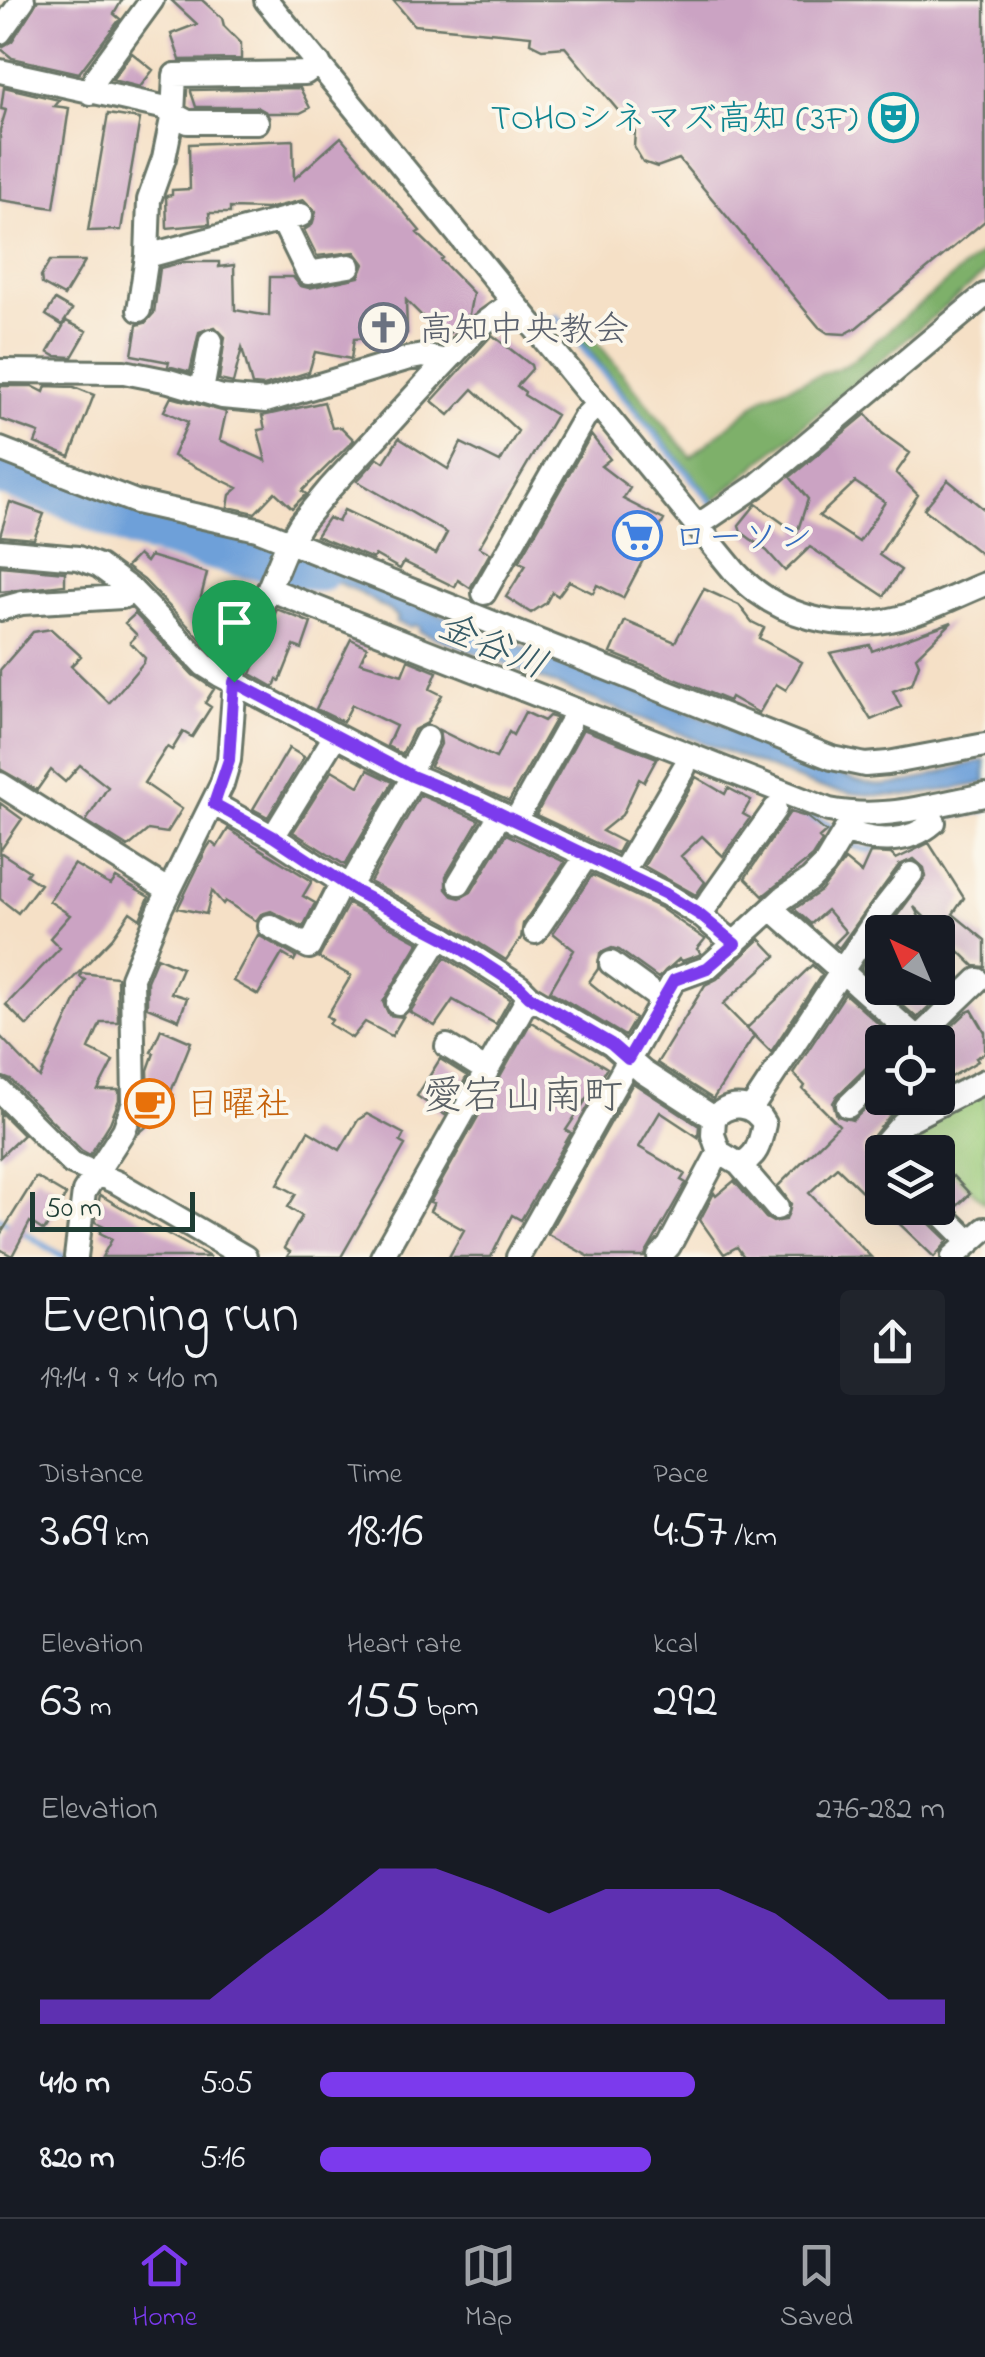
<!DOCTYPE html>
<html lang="en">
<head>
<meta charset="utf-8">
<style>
  :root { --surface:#171b24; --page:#20242c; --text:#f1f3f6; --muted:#9ea1a6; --line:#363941; --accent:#7c3aed }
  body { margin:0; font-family:"Indie Flower","Klee One",sans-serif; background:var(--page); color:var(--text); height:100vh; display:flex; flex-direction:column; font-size:38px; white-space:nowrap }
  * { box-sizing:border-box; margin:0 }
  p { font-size:32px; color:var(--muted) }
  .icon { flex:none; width:55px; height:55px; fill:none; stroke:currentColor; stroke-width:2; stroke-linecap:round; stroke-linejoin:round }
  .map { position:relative; height:1257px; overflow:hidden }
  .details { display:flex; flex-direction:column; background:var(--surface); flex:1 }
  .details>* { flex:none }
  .needle { width:65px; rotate:316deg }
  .tools { position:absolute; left:865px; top:915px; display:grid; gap:20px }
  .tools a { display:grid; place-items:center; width:90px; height:90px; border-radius:10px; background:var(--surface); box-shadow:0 10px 40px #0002; font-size:50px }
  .scale { position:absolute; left:30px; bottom:25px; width:165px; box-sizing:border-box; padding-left:10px; border:5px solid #1f3d34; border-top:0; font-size:28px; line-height:35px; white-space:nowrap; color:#1f3d34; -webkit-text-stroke:8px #fbf7ec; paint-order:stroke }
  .pin { position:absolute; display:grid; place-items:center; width:85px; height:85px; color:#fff; margin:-102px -42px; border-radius:50% 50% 50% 0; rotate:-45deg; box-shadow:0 0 10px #0007 }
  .pin .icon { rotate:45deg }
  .round { display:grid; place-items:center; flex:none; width:105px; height:105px; border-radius:10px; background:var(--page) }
  .overview { display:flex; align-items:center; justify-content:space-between; height:170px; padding:0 40px }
  h1 { font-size:55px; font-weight:600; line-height:75px }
  .figures { display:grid; grid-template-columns:repeat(3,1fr); gap:15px; height:170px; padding:10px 40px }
  .figures div { display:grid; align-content:center }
  .figures b { font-size:50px; font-weight:600 }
  .figures small { font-size:28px; font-weight:400 }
  .figures p { font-size:28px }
  .chart { height:280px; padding:20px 40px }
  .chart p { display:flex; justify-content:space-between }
  .chart svg { width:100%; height:180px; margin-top:10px; fill:var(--accent); opacity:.7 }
  ul { padding:0 40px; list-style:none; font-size:32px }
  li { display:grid; grid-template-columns:160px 120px 1fr; align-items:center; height:75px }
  li i { height:25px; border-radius:12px; background:var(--accent) }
  .tabs { display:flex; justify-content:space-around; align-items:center; height:140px; border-top:2px solid var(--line); background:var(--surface); font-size:28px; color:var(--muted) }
  .tabs a { display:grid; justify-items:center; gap:5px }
  .tabs .on { color:var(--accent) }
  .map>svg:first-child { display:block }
  .green { fill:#9dcd7b; stroke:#5e8558; stroke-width:2.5 }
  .forest { fill:#7eb06b; stroke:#4e7650; stroke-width:2.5 }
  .water { fill:#6ea0d9; stroke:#466e86; stroke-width:2.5 }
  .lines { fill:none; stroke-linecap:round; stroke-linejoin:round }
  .stream { stroke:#6ea0d9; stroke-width:6 }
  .river { stroke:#6ea0d9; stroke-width:40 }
  .building { fill:#cba3c3; fill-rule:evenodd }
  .minor-casing { stroke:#6a7667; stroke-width:28 }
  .minor { stroke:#fff; stroke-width:22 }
  .route-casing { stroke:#fff; stroke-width:20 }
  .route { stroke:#7c3aed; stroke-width:12 }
  .labels { text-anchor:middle; stroke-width:8; stroke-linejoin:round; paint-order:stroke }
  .culture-label { font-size:35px; fill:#0d838f; stroke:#fbf7ec; text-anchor:end }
  .worship-label { font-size:35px; fill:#5b616d; stroke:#fbf7ec; text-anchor:start }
  .shop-label { font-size:35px; fill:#366cbe; stroke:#fbf7ec; text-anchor:start }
  .food-label { font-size:35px; fill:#c56008; stroke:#fbf7ec; text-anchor:start }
  .water-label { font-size:38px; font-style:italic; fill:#375b66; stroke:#fbf7ec }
  .quarter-label { font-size:40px; fill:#5b6166; stroke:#fbf7ec }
</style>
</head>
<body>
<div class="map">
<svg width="985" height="1257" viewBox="0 0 985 1257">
  <rect width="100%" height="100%" fill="#fbf7ec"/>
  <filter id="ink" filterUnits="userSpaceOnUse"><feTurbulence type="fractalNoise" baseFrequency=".01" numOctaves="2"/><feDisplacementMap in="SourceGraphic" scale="20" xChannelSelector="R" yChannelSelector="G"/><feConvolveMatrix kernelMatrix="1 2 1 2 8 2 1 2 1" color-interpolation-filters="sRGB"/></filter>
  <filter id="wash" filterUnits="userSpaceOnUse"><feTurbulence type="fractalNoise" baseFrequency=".0048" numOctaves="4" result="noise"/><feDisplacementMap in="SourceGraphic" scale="40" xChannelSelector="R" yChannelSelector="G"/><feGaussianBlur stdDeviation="2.25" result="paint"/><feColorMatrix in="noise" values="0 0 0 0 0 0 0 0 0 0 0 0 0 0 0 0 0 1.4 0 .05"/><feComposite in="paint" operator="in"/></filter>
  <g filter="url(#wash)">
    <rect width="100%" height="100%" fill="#f5e0c6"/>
    <path class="green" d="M985 1091V1203L938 1158V1152H932L909 1131Z"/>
    <path class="forest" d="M985 250V273L714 501 566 322 574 314 691 457 766 395 847 365Z"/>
    <path class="water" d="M291 560 337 574 799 755C824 766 852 784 879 785 908 787 955 766 985 760V783C919 796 885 802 817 787L419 631 420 628 415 625 410 627 396 622 398 617 391 612 353 589 318 575 284 576Z"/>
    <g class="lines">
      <path class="stream" d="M557 317 714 505
        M701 771 827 824 851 845 866 850 874 849
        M940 825 950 816 985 810
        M0 1218 64 1257"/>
      <path class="river" d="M0 475 69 499 134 529 230 555 320 572"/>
    </g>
    <g id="blocks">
      <path class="building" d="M38 0H122L114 14 120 19 79 73 12 58 0 48 12 41Z
        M171 0H202L222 18 224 26 241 43V59L180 60 171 34 197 24Z
        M393 0H985V221L856 328 845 334 828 333 819 327 679 159 657 167 643 162 634 147 635 131 565 47 542 49 530 43 531 36 414 25Z
        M132 53 153 70 140 87 112 80Z
        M4 87 59 100 54 106 69 108 54 208 0 200V130L6 110 1 109Z
        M300 88 310 108 300 113H268L257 107H196L191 92V90Z
        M108 114 140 119 125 206 121 230 88 231Z
        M341 137 420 231 417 233 443 258 441 260 473 293 469 314 444 338 406 300 407 333 393 334V337L354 339 351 359 315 352 309 372 264 386 252 385 242 348 233 383 219 380 225 337 215 327 199 332 190 372 168 366 169 362 132 355 137 325 145 323 154 313 160 268 184 262H219V267L234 265 235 310 269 316 270 277H293L300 286 309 288 359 277 364 264 355 252 317 256 304 230 312 225 316 212 304 200 267 209 230 208V213H209L210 224 167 228 166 196 172 195V190L190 189 189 144 293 140 294 179Z
        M50 261H85L64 296 42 284 41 276Z
        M55 300 72 310 62 325 46 315Z
        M66 321 87 331 72 357 55 356 48 352Z
        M492 335 531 365 532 369 517 386 525 392 524 395 556 415 479 547 490 553 470 588 458 580 455 587 404 562 400 569 375 555 373 559 316 536 328 518 338 522 344 510 436 554 447 533 357 481 378 458 384 462 399 438 448 469 461 443 500 462 518 431 473 389 449 415 432 401Z
        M0 386H32L44 392 46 386 74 387 94 395 70 457 35 443 39 433 0 419Z
        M171 397 226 412 220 440 266 461 258 430 265 429 262 416 324 402 332 428 341 427 354 440 302 491 306 494 292 508 275 492 255 513 228 507 230 495 238 488 173 456 188 422 164 411Z
        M866 414 882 433 910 453 896 473 918 495 879 555 901 570 884 596 810 547 785 571 767 551 741 532 739 525 756 504 797 533 808 499 790 477ZM855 482 885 502 859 542 819 516Z
        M591 435 610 459 601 466 630 488 623 499 664 520 623 598 597 585 593 593 569 581 558 596 552 592 546 603 531 613 506 597 526 565 519 562Z
        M948 480 985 510V557L924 509Z
        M10 502 44 514 34 539 0 536Z
        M138 555 146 562 150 556 207 573 201 597 237 627 223 659 214 653 144 580 126 567Z
        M0 566 65 572V585L0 592Z
        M704 589 739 605 752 622 764 628 759 638 802 662 786 690 776 684 759 713 731 697 729 701 611 653 625 621 675 642Z
        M277 609 311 623 302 649 294 646 280 681 277 679 274 687 251 674Z
        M135 614 193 675 214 689 205 703 211 707 192 737 183 732 172 750 167 747 144 783 182 809 167 833 148 830 128 847 86 821 108 787 80 765 65 782 51 770 37 790 0 769V670L33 632 51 629 81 656 71 666 109 703 144 662 145 658 130 642 137 635 125 623Z
        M952 622 916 657 919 664 912 684 893 691 901 707 871 720 830 653 870 645 872 651Z
        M351 639 367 647 360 662 402 675 408 660 437 672 430 689 442 695 427 723 414 730 402 754 387 746 396 726 352 705 343 722 316 709Z
        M525 712 544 721 549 716 556 718 509 801 430 766 441 744 439 730 496 758 509 732 513 735Z
        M583 729 657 758 644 782 639 779 622 815 602 831 623 842 617 853 536 815Z
        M289 748 304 757 268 817 253 809Z
        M332 770 359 786 368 770 393 782 345 865 293 832Z
        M696 777 725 794 728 788 751 800 743 814 750 818 723 856 702 836 681 856 705 882 696 895 644 866Z
        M420 795 479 820 446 876V889L452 896 460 898 471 892 506 834 565 862 523 924 521 938 506 960 447 923 370 882Z
        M0 803 22 819 0 851Z
        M790 812 807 817 826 832 819 838 822 841 812 857 763 896 745 878Z
        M228 829 312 881 303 896 315 903 303 927 271 911 261 914 256 921 225 901 223 904 212 891 206 914 178 908 207 848 211 842 217 847Z
        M929 843 964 898 953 914 985 940V967L974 966 914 907 927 932H885L926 877 924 868 914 859 899 865 839 948 834 944 846 932 827 910 811 924 794 909 821 891 845 860 861 873 870 853 891 854 896 859Z
        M0 852 29 871 26 875 40 884 18 913 0 899Z
        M74 864 106 883 111 885 116 878 149 897 140 919 130 912 113 937 27 1026 6 1005 60 948 50 938 70 915 49 901Z
        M592 875 659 907 705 939 697 949 701 953 699 955 682 961 679 959 658 978 619 950 612 948 600 953 598 969 589 982 635 1019 625 1036 550 991 574 950 553 933Z
        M348 904 419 942 383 1002 389 1015 403 1017 392 1036 365 1022 352 1038 329 1024 332 1020 327 1016 351 976 319 958Z
        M258 935 296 957 294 961 282 954 258 995 233 981Z
        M882 936V987L861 969Z
        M760 939 776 956 723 1004 754 1036 713 1099 657 1063 705 985 717 979Z
        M157 957 182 968 171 993 187 998 179 1020 147 1007V981Z
        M445 957 510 999 496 1024 453 1000 435 1026 410 1012Z
        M812 965 822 974 771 1052 747 1028Z
        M81 973 117 977 118 1022H101L89 1049 113 1061 98 1090H119V1100L110 1123 90 1155 81 1150 11 1080 0 1076V1036L40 1078 85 980 80 977Z
        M883 988H944L946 990 917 1018Z
        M845 994 899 1042H882V1058L872 1062 837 1096 833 1103 837 1116 853 1120 882 1093V1098H920L892 1113 863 1149 866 1164 882 1173V1192L873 1202 837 1167 809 1193 871 1257H744L737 1247 724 1254 700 1220 714 1193 716 1196 734 1181 766 1218 773 1222 786 1220 791 1204 778 1186 839 1125 803 1089 805 1086 793 1073Z
        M972 1010 985 1032V1053L976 1058 978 1061 938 1085 935 1042 967 1012Z
        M531 1022 607 1068 566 1130 571 1133 521 1220 512 1215 491 1257H449L464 1230 430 1211 434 1203 430 1202Z
        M161 1029 191 1042 170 1094 173 1095 153 1121 139 1133 149 1103 148 1070 154 1053 151 1052Z
        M440 1059 467 1076 445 1115 417 1096Z
        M633 1083 699 1126 698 1137 660 1112 639 1147 685 1174 681 1180 686 1183 644 1257H590L548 1234Z
        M0 1112 23 1135 0 1157Z
        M367 1114 404 1134 400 1142 405 1145 341 1257H287L290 1252 284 1248 302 1216 288 1207 296 1194 278 1184 308 1131 340 1150 358 1120Z
        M953 1176 970 1194 956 1207 938 1190Z
        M36 1177 66 1195 44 1231 30 1222 12 1256 0 1249V1235Z
        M100 1195 164 1232 210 1257H102L112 1239 100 1233 104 1226 95 1222Z
        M883 1208H921L925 1219 948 1241 934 1257Z"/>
    </g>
  </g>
  <g filter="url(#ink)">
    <use href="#blocks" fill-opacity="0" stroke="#6a7667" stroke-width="2.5"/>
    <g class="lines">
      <defs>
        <path id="minor" d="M266 0 735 572C777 617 839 633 899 618 928 611 957 595 985 584
          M0 32 23 0
          M0 71 162 107 173 114 175 75 305 73 319 63
          M90 93 96 77 152 0
          M257 122H188L173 114 164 158 149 200 147 256 301 215
          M282 220 308 273 349 266
          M139 310 147 256
          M0 371 124 372 169 381 222 397 266 401 406 359 423 356 446 361
          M202 391 211 341
          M0 449 136 502 257 529 832 758 865 765 888 763 985 745
          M697 526 759 484 985 295
          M0 551 78 558 99 566 133 591 204 665 220 675 411 775 476 802 666 894 700 915 735 944
          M269 589 829 810C885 821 930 805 985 795
          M484 593 584 418 596 406
          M0 609 22 603 122 597 133 591
          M0 784 169 891
          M214 804 273 837 357 892 445 939 520 987 529 996 611 1044 643 1072 714 1118 713 1135 719 1152 669 1246 659 1257
          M515 822 569 725
          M845 831C875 843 909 844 934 822
          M273 837 335 736
          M623 872 684 768
          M459 883 500 815
          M772 909 918 1039
          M700 915 775 809
          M270 926 309 947 337 892 354 879 410 782 413 766 427 738
          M535 932 586 857
          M611 963 662 1000
          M398 1003 440 936
          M914 1042 978 980
          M447 1046 487 1071
          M0 1091 72 1163 118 1183 245 1257
          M848 1106 882 1073
          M751 1109 878 916 911 874
          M714 1118C730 1101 753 1103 764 1124 760 1142 758 1157 739 1164L719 1152
          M882 1158 877 1153 903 1123 985 1081
          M739 1164 777 1208
          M936 1208 970 1242
          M76 1257 84 1192 124 1130 134 1103 132 978 161 907 222 784 229 760 236 668 284 552 301 523 330 488 430 379 481 325 513 302
          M382 1257 529 996
          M518 1257 674 980 707 968 783 898 810 880 824 866 845 831
          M953 1257 985 1229"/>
      </defs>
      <use href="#minor" class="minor-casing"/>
      <use href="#minor" class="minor"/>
    </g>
  </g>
  <g class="lines" filter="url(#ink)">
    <defs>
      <path id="route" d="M234 682 412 776 476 802 666 894 700 915 735 944 707 968 674 980 628 1059 611 1044 529 996 520 987 445 938 357 892 274 837 214 804 229 760Z"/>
    </defs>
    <use href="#route" class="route-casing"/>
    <use href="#route" class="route"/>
  </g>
  <defs>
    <symbol id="theatre-ring" viewBox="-11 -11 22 22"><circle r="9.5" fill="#fbf7ec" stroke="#0f9aa8" stroke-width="1.5"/><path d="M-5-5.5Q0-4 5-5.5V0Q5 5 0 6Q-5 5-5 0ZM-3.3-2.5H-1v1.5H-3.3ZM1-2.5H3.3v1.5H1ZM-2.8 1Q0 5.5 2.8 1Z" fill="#0f9aa8"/></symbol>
    <symbol id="church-ring" viewBox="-11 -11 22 22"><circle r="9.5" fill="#fbf7ec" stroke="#6b7280" stroke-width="1.5"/><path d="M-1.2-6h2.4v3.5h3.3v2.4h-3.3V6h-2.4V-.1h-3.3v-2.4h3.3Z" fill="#6b7280"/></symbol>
    <symbol id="supermarket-ring" viewBox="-11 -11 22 22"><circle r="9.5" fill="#fbf7ec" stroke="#3f7fe0" stroke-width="1.5"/><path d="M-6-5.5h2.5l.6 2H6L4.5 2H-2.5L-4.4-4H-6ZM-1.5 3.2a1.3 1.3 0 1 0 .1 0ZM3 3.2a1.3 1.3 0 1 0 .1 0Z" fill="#3f7fe0"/></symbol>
    <symbol id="cafe-ring" viewBox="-11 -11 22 22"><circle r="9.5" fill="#fbf7ec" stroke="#e8710a" stroke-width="1.5"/><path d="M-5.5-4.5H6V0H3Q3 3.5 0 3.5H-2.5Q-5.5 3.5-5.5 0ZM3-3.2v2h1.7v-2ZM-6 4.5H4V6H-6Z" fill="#e8710a"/></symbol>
  </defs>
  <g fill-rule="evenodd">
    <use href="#theatre-ring" x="866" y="90" width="55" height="55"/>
    <use href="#church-ring" x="356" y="300" width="55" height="55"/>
    <use href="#supermarket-ring" x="610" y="508" width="55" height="55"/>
    <use href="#cafe-ring" x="122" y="1076" width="55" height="55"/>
  </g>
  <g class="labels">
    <g class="culture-label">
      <text x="858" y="129">TOHOシネマズ高知 (3F)</text>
    </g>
    <g class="worship-label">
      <text x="419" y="340">高知中央教会</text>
    </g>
    <g class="shop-label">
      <text x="673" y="548">ローソン</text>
    </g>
    <g class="food-label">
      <text x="185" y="1115">日曜社</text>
    </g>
    <g class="water-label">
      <text transform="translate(493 644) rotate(23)" y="13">金谷川</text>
    </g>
    <g class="quarter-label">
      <text x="523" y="1108">愛宕山南町</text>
    </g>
  </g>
</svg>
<div class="tools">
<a><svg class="needle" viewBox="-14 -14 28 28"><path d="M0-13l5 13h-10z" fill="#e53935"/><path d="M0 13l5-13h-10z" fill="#9ea1a6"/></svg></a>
<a><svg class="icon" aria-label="locate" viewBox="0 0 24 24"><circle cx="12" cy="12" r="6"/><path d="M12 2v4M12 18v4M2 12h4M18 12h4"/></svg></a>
<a><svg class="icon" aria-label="layers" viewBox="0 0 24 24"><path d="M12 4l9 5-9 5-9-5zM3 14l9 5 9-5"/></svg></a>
</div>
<div class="scale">50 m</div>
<div class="pin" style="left:234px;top:682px;background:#1e9e55"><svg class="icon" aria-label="arrive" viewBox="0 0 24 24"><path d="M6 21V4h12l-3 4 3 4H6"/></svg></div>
</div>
<section class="details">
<div class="overview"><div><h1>Evening run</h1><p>19:14 · 9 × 410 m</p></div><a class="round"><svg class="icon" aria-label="share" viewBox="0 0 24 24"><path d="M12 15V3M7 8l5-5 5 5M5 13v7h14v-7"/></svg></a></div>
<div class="figures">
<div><p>Distance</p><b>3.69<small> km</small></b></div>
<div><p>Time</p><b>18:16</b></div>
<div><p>Pace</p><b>4:57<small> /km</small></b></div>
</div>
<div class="figures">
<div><p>Elevation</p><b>63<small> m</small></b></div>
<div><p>Heart rate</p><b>155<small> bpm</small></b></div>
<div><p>kcal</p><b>292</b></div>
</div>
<div class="chart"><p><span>Elevation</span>276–282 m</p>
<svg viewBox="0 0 160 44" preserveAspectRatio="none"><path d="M0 44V38L10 38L20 38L30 38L40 27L50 17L60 6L70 6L80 11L90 17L100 11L110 11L120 11L130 17L140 27L150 38L160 38V44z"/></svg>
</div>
<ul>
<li><b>410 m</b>5:05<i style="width:60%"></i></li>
<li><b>820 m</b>5:16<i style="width:53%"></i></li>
</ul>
</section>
<nav class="tabs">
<a class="on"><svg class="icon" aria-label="home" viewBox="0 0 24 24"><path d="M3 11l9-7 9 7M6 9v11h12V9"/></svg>Home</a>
<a><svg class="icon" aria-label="map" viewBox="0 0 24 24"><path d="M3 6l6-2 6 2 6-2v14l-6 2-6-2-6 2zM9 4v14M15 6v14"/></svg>Map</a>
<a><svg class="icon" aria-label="saved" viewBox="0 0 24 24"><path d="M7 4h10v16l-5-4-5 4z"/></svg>Saved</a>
</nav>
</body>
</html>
